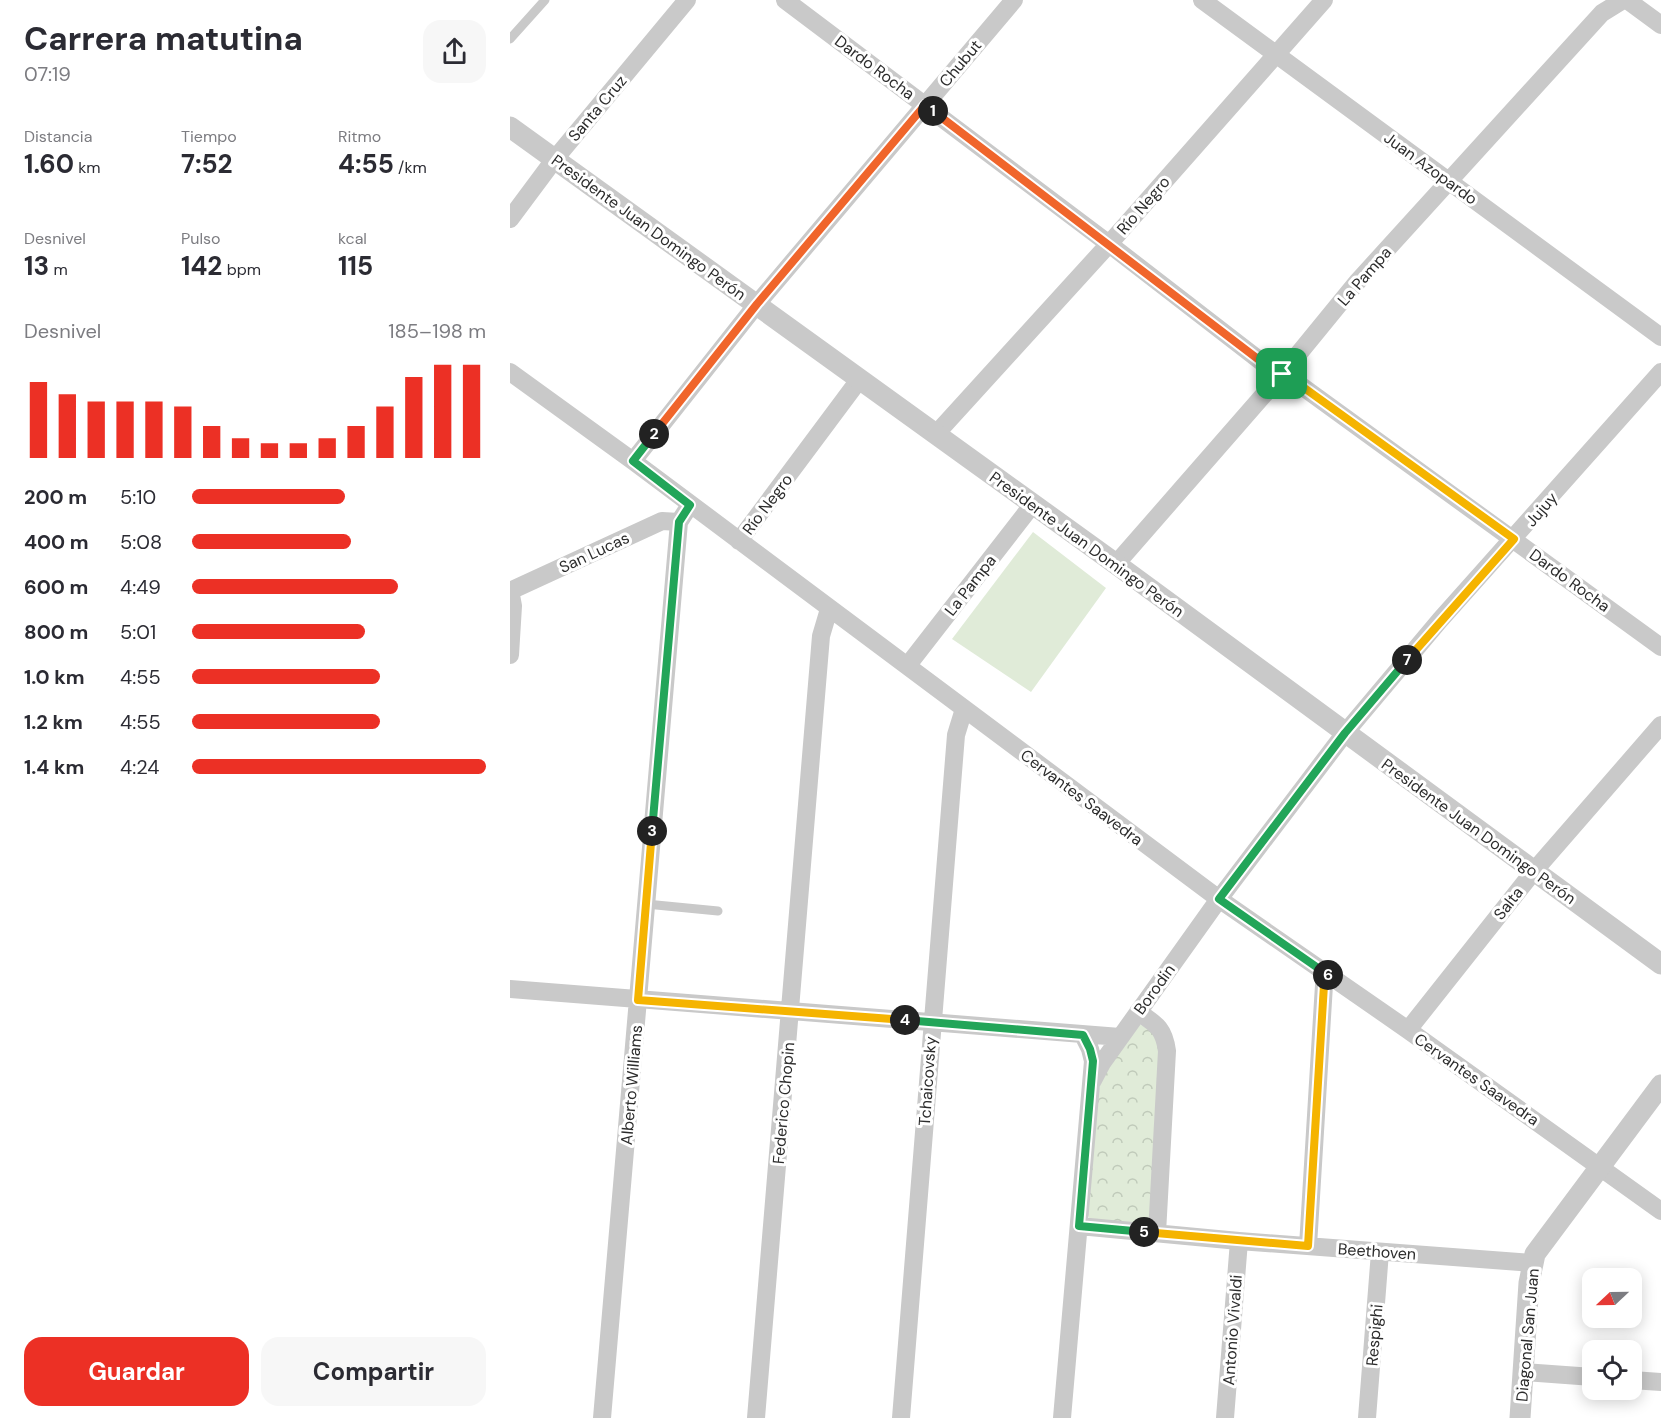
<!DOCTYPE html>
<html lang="es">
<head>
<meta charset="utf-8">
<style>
  :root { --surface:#fff; --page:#f7f7f7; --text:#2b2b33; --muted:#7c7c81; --accent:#ec3025 }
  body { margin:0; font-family:"DM Sans",sans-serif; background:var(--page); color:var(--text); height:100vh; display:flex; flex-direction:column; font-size:22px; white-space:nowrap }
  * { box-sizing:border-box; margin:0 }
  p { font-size:20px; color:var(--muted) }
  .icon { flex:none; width:33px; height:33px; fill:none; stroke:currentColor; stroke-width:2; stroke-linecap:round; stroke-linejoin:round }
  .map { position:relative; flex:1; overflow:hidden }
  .details { display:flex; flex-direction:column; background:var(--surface); width:510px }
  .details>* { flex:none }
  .needle { width:39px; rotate:248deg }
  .controls { position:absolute; left:1072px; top:1268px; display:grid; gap:12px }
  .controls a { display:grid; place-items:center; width:60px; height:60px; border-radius:12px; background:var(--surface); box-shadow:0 3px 15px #0003; font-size:30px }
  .pin { position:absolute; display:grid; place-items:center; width:51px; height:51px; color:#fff; margin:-26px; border-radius:12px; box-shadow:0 3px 9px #0006 }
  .km { position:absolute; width:30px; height:30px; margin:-15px; border-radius:50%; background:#222; color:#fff; font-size:16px; line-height:30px; text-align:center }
  .round { display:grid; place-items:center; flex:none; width:63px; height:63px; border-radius:18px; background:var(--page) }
  .summary { display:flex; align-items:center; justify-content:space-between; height:102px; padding:0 24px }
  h1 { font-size:33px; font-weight:700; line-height:45px }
  .metrics { display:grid; grid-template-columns:repeat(3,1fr); gap:9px; height:102px; padding:6px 24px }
  .metrics div { display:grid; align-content:center }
  .metrics b { font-size:26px; font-weight:700 }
  .metrics small { font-size:16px; font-weight:400 }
  .metrics p { font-size:16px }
  .chart { height:168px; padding:12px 24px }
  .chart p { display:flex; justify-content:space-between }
  .chart svg { width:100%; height:108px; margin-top:6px; stroke:var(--accent); stroke-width:6 }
  .button { display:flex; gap:12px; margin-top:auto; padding:12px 24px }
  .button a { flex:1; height:69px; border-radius:18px; background:var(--accent); color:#fff; font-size:24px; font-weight:700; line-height:69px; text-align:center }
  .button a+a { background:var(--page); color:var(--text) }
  ul { padding:0 24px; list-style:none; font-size:20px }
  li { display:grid; grid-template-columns:96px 72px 1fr; align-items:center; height:45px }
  li i { height:15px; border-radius:8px; background:var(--accent) }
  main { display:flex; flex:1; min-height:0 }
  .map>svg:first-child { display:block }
  .grass { fill:#e0ebd8 }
  .park { fill:url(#park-crowns) }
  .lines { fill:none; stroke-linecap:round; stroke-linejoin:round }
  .service { stroke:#c9c9c9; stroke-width:9 }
  .minor { stroke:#c9c9c9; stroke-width:18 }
  .tertiary { stroke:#c9c9c9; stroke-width:21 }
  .split-1-casing { stroke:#fff; stroke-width:12 }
  .split-2-casing { stroke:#fff; stroke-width:12 }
  .split-3-casing { stroke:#fff; stroke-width:12 }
  .split-4-casing { stroke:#fff; stroke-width:12 }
  .split-5-casing { stroke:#fff; stroke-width:12 }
  .split-6-casing { stroke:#fff; stroke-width:12 }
  .split-7-casing { stroke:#fff; stroke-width:12 }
  .split-8-casing { stroke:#fff; stroke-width:12 }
  .split-1 { stroke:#f0652b; stroke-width:8 }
  .split-2 { stroke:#f0652b; stroke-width:8 }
  .split-3 { stroke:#22a559; stroke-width:8 }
  .split-4 { stroke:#f5b400; stroke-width:8 }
  .split-5 { stroke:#22a559; stroke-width:8 }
  .split-6 { stroke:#f5b400; stroke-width:8 }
  .split-7 { stroke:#22a559; stroke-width:8 }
  .split-8 { stroke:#f5b400; stroke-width:8 }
  .labels { text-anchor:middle; stroke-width:6; stroke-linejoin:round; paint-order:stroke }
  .street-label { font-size:16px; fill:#2c2c2c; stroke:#fff }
</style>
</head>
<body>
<main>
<section class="details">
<div class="summary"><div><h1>Carrera matutina</h1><p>07:19</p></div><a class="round"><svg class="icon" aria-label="share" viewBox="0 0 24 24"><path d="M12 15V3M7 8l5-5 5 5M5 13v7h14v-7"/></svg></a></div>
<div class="metrics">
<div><p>Distancia</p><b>1.60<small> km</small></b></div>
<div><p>Tiempo</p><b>7:52</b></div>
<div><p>Ritmo</p><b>4:55<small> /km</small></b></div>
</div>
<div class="metrics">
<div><p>Desnivel</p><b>13<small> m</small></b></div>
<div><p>Pulso</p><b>142<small> bpm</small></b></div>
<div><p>kcal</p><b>115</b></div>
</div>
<div class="chart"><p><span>Desnivel</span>185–198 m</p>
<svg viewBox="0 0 160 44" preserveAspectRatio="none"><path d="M5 44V13M15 44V18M25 44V21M35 44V21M45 44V21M55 44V23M65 44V31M75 44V36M85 44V38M95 44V38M105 44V36M115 44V31M125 44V23M135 44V11M145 44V6M155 44V6"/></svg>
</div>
<ul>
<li><b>200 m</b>5:10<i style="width:52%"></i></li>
<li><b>400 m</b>5:08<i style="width:54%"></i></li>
<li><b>600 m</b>4:49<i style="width:70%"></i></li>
<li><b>800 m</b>5:01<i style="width:59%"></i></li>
<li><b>1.0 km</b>4:55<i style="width:64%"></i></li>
<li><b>1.2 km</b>4:55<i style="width:64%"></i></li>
<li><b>1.4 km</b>4:24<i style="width:100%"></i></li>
</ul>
<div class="button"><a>Guardar</a><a>Compartir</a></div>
</section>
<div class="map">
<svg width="1151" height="1418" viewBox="0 0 1151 1418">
  <defs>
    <pattern id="park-crowns" width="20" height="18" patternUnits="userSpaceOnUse" patternTransform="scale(1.5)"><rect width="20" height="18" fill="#e0ebd8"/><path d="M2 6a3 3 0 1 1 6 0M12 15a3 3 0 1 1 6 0" fill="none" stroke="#c0caba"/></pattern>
  </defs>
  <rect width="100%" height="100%" fill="#fff"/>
  <path class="grass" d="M523 532 596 588 521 692 442 639Z"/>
  <path class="park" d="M626 1024 641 1027 650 1050 639 1225 580 1220 578 1215 588 1092 593 1076Z"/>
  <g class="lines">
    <path class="service" d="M0 39 35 0
      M136 904 208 911"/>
    <path class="minor" d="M275 0 599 244 761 369 786 382 1151 647
      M692 0 1151 337
      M1117 0 1151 25
      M0 219 44 160 177 0
      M0 372 123 461 709 899 898 1030 1151 1211
      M426 434 599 244 814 0
      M123 461 247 304 504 0
      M229 541 349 380
      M606 564 772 374 848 281 1092 13 1113 0
      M0 590 3 606 0 655
      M0 591 152 521 169 522
      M398 665 523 504
      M0 989 610 1037
      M628 1012C646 1024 654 1028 657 1051L647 1233
      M898 1030 1024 871 1151 725
      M582 1082 592 1063 709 899 835 733 930 620 1151 372
      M569 1226 729 1241 1022 1263
      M798 1246 813 1001 814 985 818 975
      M1013 1372 1083 1377
      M1122 1380 1151 1382
      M92 1418 169 522 180 505
      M246 1418 311 636 319 609
      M391 1418 446 735 454 709
      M552 1418 583 1061 580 1049 573 1035
      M715 1418 729 1241
      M857 1418 870 1252"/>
    <path class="tertiary" d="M0 127 606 564 1151 964
      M1010 1418 1019 1283 1025 1254 1151 1085"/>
  </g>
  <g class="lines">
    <defs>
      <path id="split-1" d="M423 111 761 369 772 374"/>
      <path id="split-2" d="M144 434 247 304 415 105 423 111"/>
      <path id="split-3" d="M142 831 169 522 180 505 123 461 144 434"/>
      <path id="split-4" d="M142 831 128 1000 395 1020"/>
      <path id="split-5" d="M395 1020 573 1035 580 1049 583 1061 569 1226 634 1232"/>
      <path id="split-6" d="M634 1232 798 1246 813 1001 814 985 818 975"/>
      <path id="split-7" d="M818 975 709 899 835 733 897 660"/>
      <path id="split-8" d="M772 374 786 382 1004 539 897 660"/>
    </defs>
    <use href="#split-1" class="split-1-casing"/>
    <use href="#split-2" class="split-2-casing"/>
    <use href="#split-3" class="split-3-casing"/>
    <use href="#split-4" class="split-4-casing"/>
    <use href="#split-5" class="split-5-casing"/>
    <use href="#split-6" class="split-6-casing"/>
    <use href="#split-7" class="split-7-casing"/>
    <use href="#split-8" class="split-8-casing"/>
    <use href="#split-1" class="split-1"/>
    <use href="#split-2" class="split-2"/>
    <use href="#split-3" class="split-3"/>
    <use href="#split-4" class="split-4"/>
    <use href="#split-5" class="split-5"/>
    <use href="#split-6" class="split-6"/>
    <use href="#split-7" class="split-7"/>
    <use href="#split-8" class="split-8"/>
  </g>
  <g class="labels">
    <g class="street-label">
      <text transform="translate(450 63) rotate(-50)" y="6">Chubut</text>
      <text transform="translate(365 67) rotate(37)" y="6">Dardo Rocha</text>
      <text transform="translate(87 108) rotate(-50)" y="6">Santa Cruz</text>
      <text transform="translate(921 168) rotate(36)" y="6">Juan Azopardo</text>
      <text transform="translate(633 205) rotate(-49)" y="6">Río Negro</text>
      <text transform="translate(139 227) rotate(36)" y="6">Presidente Juan Domingo Perón</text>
      <text transform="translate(854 276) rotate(-49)" y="6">La Pampa</text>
      <text transform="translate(257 504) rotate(-53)" y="6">Río Negro</text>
      <text transform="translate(1031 509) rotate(-49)" y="6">Jujuy</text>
      <text transform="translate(577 544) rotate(36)" y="6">Presidente Juan Domingo Perón</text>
      <text transform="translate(84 552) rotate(-25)" y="6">San Lucas</text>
      <text transform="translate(1060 580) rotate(36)" y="6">Dardo Rocha</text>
      <text transform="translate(460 585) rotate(-52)" y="6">La Pampa</text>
      <text transform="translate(572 797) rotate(37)" y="6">Cervantes Saavedra</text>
      <text transform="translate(969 831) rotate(36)" y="6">Presidente Juan Domingo Perón</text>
      <text transform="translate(998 903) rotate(-52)" y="6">Salta</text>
      <text transform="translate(644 989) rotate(-54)" y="6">Borodin</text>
      <text transform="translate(967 1079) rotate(35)" y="6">Cervantes Saavedra</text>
      <text transform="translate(417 1081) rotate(-86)" y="6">Tchaicovsky</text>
      <text transform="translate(121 1085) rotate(-85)" y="6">Alberto Williams</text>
      <text transform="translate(273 1103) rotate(-85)" y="6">Federico Chopin</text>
      <text transform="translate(867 1251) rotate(4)" y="6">Beethoven</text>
      <text transform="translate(722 1330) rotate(-86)" y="6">Antonio Vivaldi</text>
      <text transform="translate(864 1335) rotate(-85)" y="6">Respighi</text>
      <text transform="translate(1017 1335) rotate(-85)" y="6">Diagonal San Juan</text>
    </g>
  </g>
</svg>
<div class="controls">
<a><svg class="needle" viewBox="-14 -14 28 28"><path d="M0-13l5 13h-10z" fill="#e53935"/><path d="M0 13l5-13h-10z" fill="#7c7c81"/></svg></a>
<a><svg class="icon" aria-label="locate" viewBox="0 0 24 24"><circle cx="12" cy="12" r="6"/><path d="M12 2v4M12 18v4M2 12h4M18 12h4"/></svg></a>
</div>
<div class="pin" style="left:772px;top:374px;background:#1e9e55"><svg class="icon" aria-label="arrive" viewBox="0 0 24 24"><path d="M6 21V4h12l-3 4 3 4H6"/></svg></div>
<b class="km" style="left:423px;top:111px">1</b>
<b class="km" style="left:144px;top:434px">2</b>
<b class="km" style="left:142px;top:831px">3</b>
<b class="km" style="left:395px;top:1020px">4</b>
<b class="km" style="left:634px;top:1232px">5</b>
<b class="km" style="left:818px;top:975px">6</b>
<b class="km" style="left:897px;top:660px">7</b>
</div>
</main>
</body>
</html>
